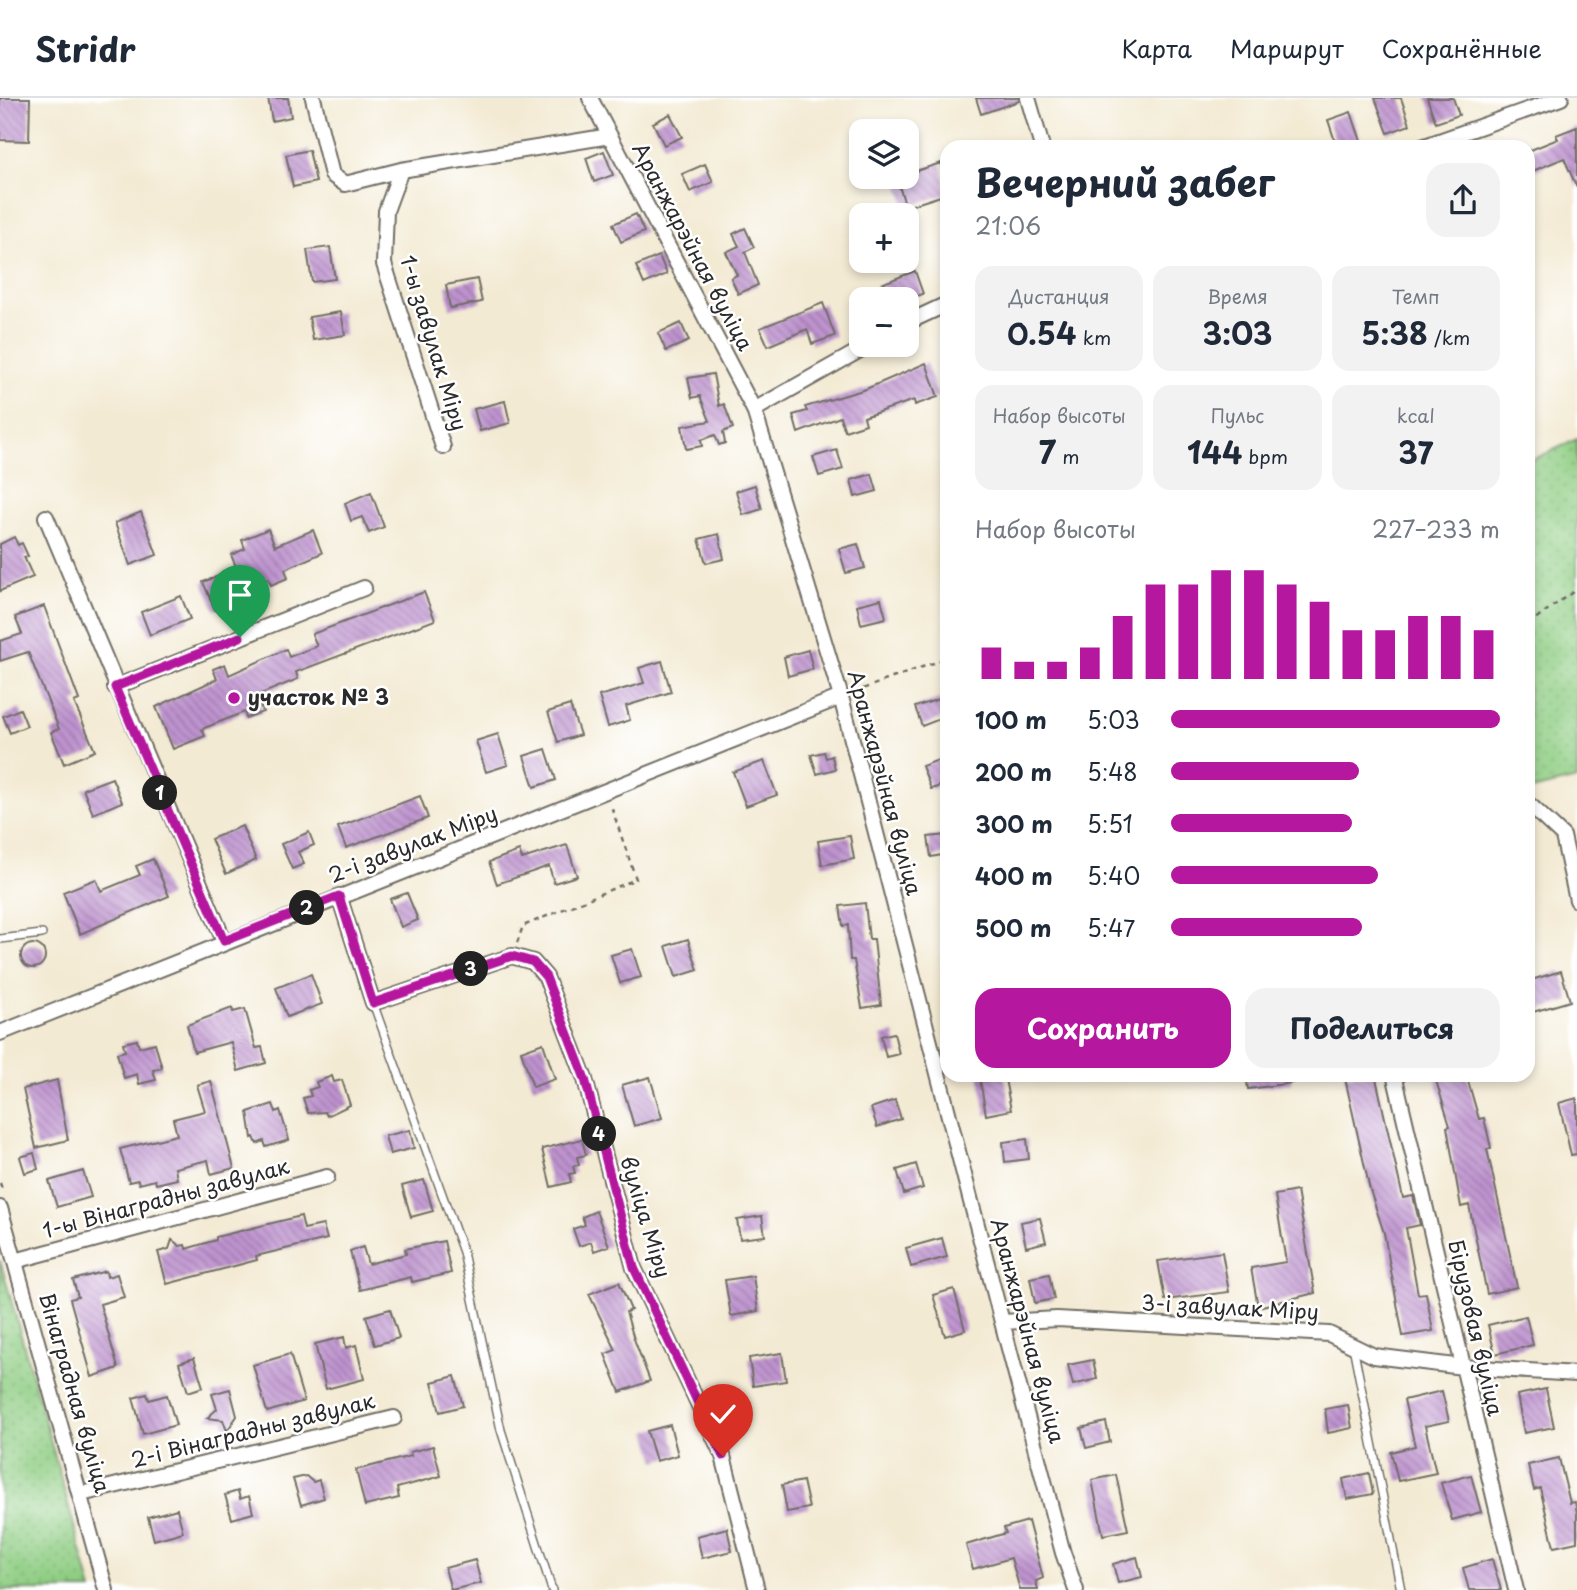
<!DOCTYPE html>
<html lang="ru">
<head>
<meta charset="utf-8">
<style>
  :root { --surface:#fff; --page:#f2f2f3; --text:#1f2937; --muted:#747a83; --line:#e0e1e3; --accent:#b5179e }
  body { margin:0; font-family:"Playpen Sans",sans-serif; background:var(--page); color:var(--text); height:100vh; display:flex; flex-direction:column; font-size:26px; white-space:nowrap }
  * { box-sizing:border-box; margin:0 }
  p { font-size:23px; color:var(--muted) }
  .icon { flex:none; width:38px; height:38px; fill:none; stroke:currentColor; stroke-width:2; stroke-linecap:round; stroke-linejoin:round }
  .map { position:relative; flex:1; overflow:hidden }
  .details { position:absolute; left:940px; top:42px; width:595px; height:942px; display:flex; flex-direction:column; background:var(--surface); border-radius:21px; box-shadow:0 4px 10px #0003 }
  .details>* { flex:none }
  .buttons { position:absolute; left:849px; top:21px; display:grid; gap:14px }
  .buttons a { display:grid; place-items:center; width:70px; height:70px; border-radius:14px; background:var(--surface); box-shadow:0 4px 10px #0003; font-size:35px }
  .pin { position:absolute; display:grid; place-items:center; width:60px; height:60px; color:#fff; margin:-72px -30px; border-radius:50% 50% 50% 0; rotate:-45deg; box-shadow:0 0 7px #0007 }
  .pin .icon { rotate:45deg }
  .km { position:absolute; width:35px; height:35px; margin:-18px; border-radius:50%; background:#222; color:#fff; font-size:19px; line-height:35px; text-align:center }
  .round { display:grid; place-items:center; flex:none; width:74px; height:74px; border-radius:21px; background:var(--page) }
  .summary { display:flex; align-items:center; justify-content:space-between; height:119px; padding:0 35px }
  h1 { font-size:38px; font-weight:700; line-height:52px }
  .stats { display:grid; grid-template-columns:repeat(3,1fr); gap:10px; height:119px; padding:7px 35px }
  .stats div { display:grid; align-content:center; border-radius:18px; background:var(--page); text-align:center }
  .stats b { font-size:30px; font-weight:700 }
  .stats small { font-size:19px; font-weight:400 }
  .stats p { font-size:19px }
  .chart { height:196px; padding:14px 35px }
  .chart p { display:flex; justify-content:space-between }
  .chart svg { width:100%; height:126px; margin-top:7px; stroke:var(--accent); stroke-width:6 }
  .cta { display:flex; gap:14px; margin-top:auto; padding:14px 35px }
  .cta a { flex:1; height:80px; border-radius:21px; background:var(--accent); color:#fff; font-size:28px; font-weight:700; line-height:80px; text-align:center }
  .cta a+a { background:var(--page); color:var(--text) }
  ul { padding:0 35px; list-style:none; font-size:23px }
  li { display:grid; grid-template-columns:112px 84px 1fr; align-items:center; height:52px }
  li i { height:18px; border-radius:9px; background:var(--accent) }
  header { display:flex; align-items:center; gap:42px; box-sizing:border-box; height:98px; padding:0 35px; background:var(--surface); border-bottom:2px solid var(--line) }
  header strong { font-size:33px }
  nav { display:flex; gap:38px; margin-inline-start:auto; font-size:24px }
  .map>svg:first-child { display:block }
  .grass { fill:url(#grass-dots); stroke:#5e7c58; stroke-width:2 }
  .building { fill:url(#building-back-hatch) }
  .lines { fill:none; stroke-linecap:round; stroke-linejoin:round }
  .service-casing { stroke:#716e66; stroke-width:10 }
  .minor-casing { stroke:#716e66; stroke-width:18 }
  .path { stroke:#716e66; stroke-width:2.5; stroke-dasharray:5 5; stroke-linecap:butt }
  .service { stroke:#fff; stroke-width:7 }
  .minor { stroke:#fff; stroke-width:14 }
  .route-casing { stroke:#fff; stroke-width:14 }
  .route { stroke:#b5179e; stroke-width:9 }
  .poi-dot { fill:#b5179e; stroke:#fff; stroke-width:2.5 }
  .labels { text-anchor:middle; stroke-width:5; stroke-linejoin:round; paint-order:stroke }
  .street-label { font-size:21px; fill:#2b2b2b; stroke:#fff }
  .poi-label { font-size:21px; font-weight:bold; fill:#2b2b2b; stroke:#fff; text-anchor:start }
</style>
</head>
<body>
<header>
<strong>Stridr</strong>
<nav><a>Карта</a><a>Маршрут</a><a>Сохранённые</a></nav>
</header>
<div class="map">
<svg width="1577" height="1492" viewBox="0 0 1577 1492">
  <defs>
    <pattern id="grass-dots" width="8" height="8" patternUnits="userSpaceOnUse" patternTransform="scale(1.75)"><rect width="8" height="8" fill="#90ce84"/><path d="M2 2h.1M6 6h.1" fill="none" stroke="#7cb172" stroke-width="1.8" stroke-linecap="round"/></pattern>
    <pattern id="building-back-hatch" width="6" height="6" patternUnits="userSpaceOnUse" patternTransform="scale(1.75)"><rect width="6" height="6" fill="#be93cf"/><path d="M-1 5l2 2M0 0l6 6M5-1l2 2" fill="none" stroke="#9b78a8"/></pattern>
  </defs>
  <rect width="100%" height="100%" fill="#fff"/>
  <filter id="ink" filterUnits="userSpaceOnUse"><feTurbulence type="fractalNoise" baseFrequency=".0143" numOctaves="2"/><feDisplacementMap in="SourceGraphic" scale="14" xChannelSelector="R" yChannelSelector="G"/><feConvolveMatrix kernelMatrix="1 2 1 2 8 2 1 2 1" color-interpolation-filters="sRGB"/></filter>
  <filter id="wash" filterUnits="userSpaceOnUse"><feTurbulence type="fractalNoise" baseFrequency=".00686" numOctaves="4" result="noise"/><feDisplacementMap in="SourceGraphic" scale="28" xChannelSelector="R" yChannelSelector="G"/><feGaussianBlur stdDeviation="1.57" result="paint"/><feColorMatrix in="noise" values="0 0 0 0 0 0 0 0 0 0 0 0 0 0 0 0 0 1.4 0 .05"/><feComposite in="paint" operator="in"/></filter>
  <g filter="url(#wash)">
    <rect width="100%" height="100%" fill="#f3ead3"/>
    <path class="grass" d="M1577 341V681L1528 693V364Z
      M0 1162 92 1492H0Z"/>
    <g id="blocks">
      <path class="building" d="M0 0H30L29 43 0 42Z
        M268 0H288L291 19 272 23Z
        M976 0H1019V3L981 16Z
        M1375 0H1401L1410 27 1388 35Z
        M1427 0H1453L1459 17 1436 25Z
        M1351 14 1363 49H1337L1328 22Z
        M670 16 682 39 664 47 653 25Z
        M1577 29V90L1564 60 1528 75V53L1558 41 1556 37Z
        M309 52 316 84 293 89 286 57Z
        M604 53 613 77 594 84 586 60Z
        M941 65 947 96 906 109 896 79H906V76Z
        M705 66 713 84 690 94 682 76Z
        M636 116 644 134 621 144 613 126Z
        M745 130 754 149 745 154 758 187 738 196 731 180 737 177 726 154 739 148 733 136Z
        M330 149 335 181 312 184 307 152Z
        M659 158 667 176 644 186 636 168Z
        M915 173 923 196 909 201H887L881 186Z
        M477 181 482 204 450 210 446 187Z
        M823 205 835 238 812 246 807 231 768 248 760 230Z
        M341 214 345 237 313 242 309 219Z
        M681 225 689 243 666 253 658 235Z
        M926 265 938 299 915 307 914 302 864 319 866 326 845 333 840 319 798 335 793 317 807 313 805 309 866 291Z
        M713 276 719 308 724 306 733 330 723 334 725 345 719 347 715 337 701 342 702 348 686 351 682 328 710 323 700 298 692 300 688 280Z
        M505 303 510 325 480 333 474 311Z
        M837 352 843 371 819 378 813 359Z
        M872 376 877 393 855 399 851 382Z
        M755 387 762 411 743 417 736 393Z
        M371 394 384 429 369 435 362 419 351 423 345 405Z
        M141 414 157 457 130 467 115 425Z
        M268 431 275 448 313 432 322 455 285 471 288 480 271 487 268 480 229 497 232 505 215 512 203 484 237 471 231 457 245 451 242 442Z
        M719 436 724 461 706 465 699 441Z
        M14 439 18 447 22 445 28 458 24 459 33 479 0 493V446Z
        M858 446 865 470 846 475 839 451Z
        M424 494 435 522 296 574 298 581 256 598 263 614 246 620 244 614 202 631 205 638 173 651 156 609 217 581 213 571 225 566 229 577 286 551 289 559 317 548 312 536Z
        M181 498 190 521 150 537 141 514Z
        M881 501 886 520 861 526 857 507Z
        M44 508 79 602 74 604 95 653 64 666 51 634 59 631 28 554 0 563V543L22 536 15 519Z
        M808 552 813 571 788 578 784 559Z
        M662 563 671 594 626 608 630 622 608 629 599 598 644 585 639 570Z
        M939 601 945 619 922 628 915 609Z
        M570 607 580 637 558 644 548 614Z
        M20 611 27 628 10 635 3 618Z
        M498 636 508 667 486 674 476 643Z
        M546 651 556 682 534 689 524 658Z
        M824 654 826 660 832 658 835 671 817 676 811 657Z
        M941 661 947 686 931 691 922 668Z
        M764 663 777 697 746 708 733 674Z
        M112 680 122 704 93 716 83 691Z
        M420 698 428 720 346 750 338 729Z
        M242 728 256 762 226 776 211 741Z
        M309 734 314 747 298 754 304 766 292 771 281 746Z
        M947 737V756L931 759 928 739Z
        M850 738 854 761 822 767 818 743Z
        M567 747 577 778 554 785 549 768 497 786 489 764 519 753 522 761Z
        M153 761 169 798 80 836 63 794 96 781 101 793 140 777 136 768Z
        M407 795 418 822 401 829 390 801Z
        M865 805 869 841H874L881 907 862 910 854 862H850L848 827 843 828 840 808Z
        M688 841 698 872 676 879 666 848Z
        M21 858a12 12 0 1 1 24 0a12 12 0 1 1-24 0Z
        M632 851 641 879 620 885 611 857Z
        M1561 873 1570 903 1533 914 1528 883Z
        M311 876 322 906 287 919 276 890Z
        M232 910 233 914 245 911 256 950 262 949 266 965 238 973 231 944 194 954 187 927Z
        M894 935 899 956 886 959 881 938Z
        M137 942 139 949 155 945 162 970 153 972 156 982 139 986 137 976 124 980 117 955 125 953 123 945Z
        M543 945 555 981 533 989 521 953Z
        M979 976H1004L1011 1012 986 1017Z
        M1246 976H1291L1292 985 1248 991Z
        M1344 976H1375L1403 1100 1413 1098 1420 1127 1406 1130 1418 1196 1426 1195 1433 1233 1403 1238 1384 1135 1370 1092Z
        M1434 976H1466L1479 1021 1484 1020 1491 1050 1487 1051 1517 1189 1487 1196 1469 1107 1461 1109 1447 1029 1450 1028Z
        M332 978 334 984 342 982 350 1007 327 1018 325 1014 308 1015 303 1000 311 998 309 992 318 989 316 984Z
        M650 979 662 1020 634 1028 622 987Z
        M57 982 68 1042 36 1050 23 991Z
        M211 983 234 1070 211 1076 208 1062 175 1070 177 1081 156 1086 155 1082 139 1086 138 1082 129 1084 120 1051 177 1037 173 1021 205 1013 197 987Z
        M1577 1000V1056L1571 1057 1559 1005Z
        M895 1002 901 1021 877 1029 871 1010Z
        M273 1006 276 1014 280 1012 289 1042 266 1049 264 1043 257 1046 254 1039 252 1040 248 1014Z
        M410 1032 414 1050 390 1056 385 1038Z
        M582 1041 586 1057 577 1059 579 1067 573 1068 575 1075 569 1076 571 1084 551 1089 542 1051Z
        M1027 1041 1029 1061 1005 1064 1003 1044Z
        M34 1055 38 1071 25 1075 20 1059Z
        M916 1066 923 1090 904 1096 897 1072Z
        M83 1073 91 1099 57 1109 49 1083Z
        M424 1082 433 1113 411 1119 402 1088Z
        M1297 1093 1315 1195 1258 1209 1251 1170 1286 1164 1275 1097Z
        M596 1113 609 1148 594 1153 591 1144 579 1148 573 1131 585 1127 582 1119Z
        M301 1118 304 1131 323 1127 327 1141 256 1158 257 1162 167 1186 158 1154 169 1151 172 1142 180 1148 185 1147 186 1151 216 1142V1139Z
        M762 1118 765 1138 740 1141 737 1122Z
        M1040 1120 1046 1144 1026 1149 1021 1124Z
        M942 1140 947 1159 911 1169 906 1150Z
        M444 1143 451 1175 412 1184 411 1179 360 1192 350 1153 363 1149 368 1166 406 1156 405 1151Z
        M1222 1154 1229 1194 1165 1202 1158 1163Z
        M106 1173 107 1179 117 1176 124 1199 100 1206 118 1270 92 1279 70 1201 78 1199 73 1182Z
        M1049 1176 1054 1201 1035 1205 1030 1180Z
        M753 1178 758 1213 731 1218 725 1182Z
        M619 1184 631 1212 626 1214 634 1241 650 1283 620 1294 605 1256 616 1252 589 1196Z
        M954 1191 965 1232 945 1238 933 1197Z
        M390 1211 399 1240 375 1247 366 1218Z
        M1526 1218 1533 1247 1495 1256 1488 1227Z
        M344 1239 346 1250 356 1247 364 1281 326 1291 315 1246Z
        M782 1255 786 1283 753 1288 749 1260Z
        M290 1256 304 1303 267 1314 253 1267Z
        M194 1260 203 1289 188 1294 179 1265Z
        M1093 1262 1097 1281 1073 1287 1068 1267Z
        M455 1278 463 1308 440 1314 432 1284Z
        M230 1291 237 1318 227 1333 223 1322 207 1320 217 1311 212 1296Z
        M1546 1291 1554 1329 1524 1335 1517 1297Z
        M1442 1293 1449 1323 1425 1328 1436 1375 1398 1383 1391 1354 1415 1348 1404 1302Z
        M147 1296 149 1302 167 1297 176 1327 143 1336 133 1300Z
        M1348 1307 1352 1330 1328 1335 1325 1311Z
        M1106 1324 1110 1344 1086 1350 1081 1330Z
        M670 1327 678 1357 656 1363 647 1333Z
        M433 1348 441 1378 397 1390 399 1400 365 1408 356 1372 411 1358 410 1354Z
        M1559 1360 1570 1405 1575 1404 1577 1415V1444L1554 1449 1540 1390 1534 1392 1528 1367Z
        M1369 1375 1373 1396 1347 1401 1343 1381Z
        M1116 1377 1128 1432 1103 1437 1092 1382Z
        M1471 1377 1481 1414 1452 1422 1441 1385Z
        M306 1378 313 1384 319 1382 324 1400 301 1407 293 1381Z
        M803 1383 809 1410 787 1414 782 1387Z
        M238 1393 240 1401 249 1398 253 1415 232 1421 225 1397Z
        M177 1411 183 1434 154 1442 148 1419Z
        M1028 1423 1043 1480 1036 1483 1038 1492H1020L1011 1460 973 1471 966 1447 1006 1435 1004 1430Z
        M727 1430 732 1453 702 1460 697 1438Z
        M1137 1459 1142 1479 1118 1485 1113 1466Z
        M1492 1461 1501 1492H1469L1463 1470Z
        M475 1462 481 1485 451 1492 445 1470Z"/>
    </g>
  </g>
  <g filter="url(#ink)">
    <use href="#blocks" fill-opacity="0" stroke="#716e66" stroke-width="2"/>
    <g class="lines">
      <defs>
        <path id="service" d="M0 841 42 836
          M373 905 463 1154 501 1332 552 1492
          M1353 1248 1401 1492"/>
        <path id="minor" d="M313 0 332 77 345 86 401 72 610 38
          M590 0 754 312 841 599 1002 1224 1063 1455 1076 1492
          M1028 0 1042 49
          M1422 49 1561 0
          M401 72 386 113 384 166 443 349
          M906 225 947 206
          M754 312 869 247
          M46 419 224 843
          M115 589 364 490
          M1528 709 1531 708 1563 738 1577 802
          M339 798 373 905 512 858 533 864 546 879 585 981 634 1170 723 1358 757 1492
          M0 935 841 599
          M1394 976 1516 1492
          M0 1110 106 1492
          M15 1163 327 1079
          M1002 1224 1057 1221 1329 1236 1374 1258 1463 1269 1577 1276
          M81 1396 394 1320"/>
      </defs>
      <use href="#service" class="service-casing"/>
      <use href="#minor" class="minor-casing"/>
      <path class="path" d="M1528 526 1577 491
        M854 594 947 560
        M517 845 523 828 636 781 611 708
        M0 1085 3 1094"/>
      <use href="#service" class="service"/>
      <use href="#minor" class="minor"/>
    </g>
  </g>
  <g class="lines" filter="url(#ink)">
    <defs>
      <path id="route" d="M240 539 115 589 224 843 339 798 373 905 512 858 533 864 546 879 585 981 634 1170 723 1358"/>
    </defs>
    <use href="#route" class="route-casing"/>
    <use href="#route" class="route"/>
  </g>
  <circle class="poi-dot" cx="234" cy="600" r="7"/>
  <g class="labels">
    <g class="street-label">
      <text transform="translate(692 149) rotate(62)" y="7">Аранжарэйная вуліца</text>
      <text transform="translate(433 245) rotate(73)" y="7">1-ы завулак Міру</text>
      <text transform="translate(884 685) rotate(75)" y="7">Аранжарэйная вуліца</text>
      <text transform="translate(413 747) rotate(-21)" y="7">2-і завулак Міру</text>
      <text transform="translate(166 1101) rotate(-15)" y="7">1-ы Вінаградны завулак</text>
      <text transform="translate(645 1119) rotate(73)" y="7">вуліца Міру</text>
      <text transform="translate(1230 1210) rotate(3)" y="7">3-і завулак Міру</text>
      <text transform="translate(1475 1230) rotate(77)" y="7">Бірузовая вуліца</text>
      <text transform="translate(1027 1233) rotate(75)" y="7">Аранжарэйная вуліца</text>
      <text transform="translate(74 1295) rotate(74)" y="7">Вінаградная вуліца</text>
      <text transform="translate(253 1333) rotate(-14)" y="7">2-і Вінаградны завулак</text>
    </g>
    <g class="poi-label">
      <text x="248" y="607">участок № 3</text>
    </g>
  </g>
</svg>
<div class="buttons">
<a><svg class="icon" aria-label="layers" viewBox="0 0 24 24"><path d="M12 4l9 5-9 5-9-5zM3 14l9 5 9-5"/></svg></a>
<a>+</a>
<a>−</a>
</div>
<div class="pin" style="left:240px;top:539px;background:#1e9e55"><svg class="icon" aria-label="arrive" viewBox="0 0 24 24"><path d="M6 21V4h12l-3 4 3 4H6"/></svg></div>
<div class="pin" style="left:723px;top:1358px;background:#d93025"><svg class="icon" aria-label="check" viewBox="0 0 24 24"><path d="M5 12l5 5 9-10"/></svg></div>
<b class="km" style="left:160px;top:695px">1</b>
<b class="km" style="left:307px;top:810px">2</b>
<b class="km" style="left:471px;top:871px">3</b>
<b class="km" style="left:599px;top:1036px">4</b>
<section class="details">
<div class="summary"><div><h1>Вечерний забег</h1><p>21:06</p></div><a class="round"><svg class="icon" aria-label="share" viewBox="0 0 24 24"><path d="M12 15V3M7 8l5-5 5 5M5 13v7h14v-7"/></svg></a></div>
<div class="stats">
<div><p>Дистанция</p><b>0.54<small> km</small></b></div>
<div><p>Время</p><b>3:03</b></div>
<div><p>Темп</p><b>5:38<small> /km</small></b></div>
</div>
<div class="stats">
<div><p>Набор высоты</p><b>7<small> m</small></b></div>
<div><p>Пульс</p><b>144<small> bpm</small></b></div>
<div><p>kcal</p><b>37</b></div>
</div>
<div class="chart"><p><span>Набор высоты</span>227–233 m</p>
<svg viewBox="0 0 160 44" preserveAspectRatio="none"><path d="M5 44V33M15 44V38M25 44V38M35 44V33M45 44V22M55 44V11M65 44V11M75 44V6M85 44V6M95 44V11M105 44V17M115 44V27M125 44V27M135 44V22M145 44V22M155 44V27"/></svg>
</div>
<ul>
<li><b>100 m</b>5:03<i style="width:100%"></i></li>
<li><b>200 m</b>5:48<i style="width:57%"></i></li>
<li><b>300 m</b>5:51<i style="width:55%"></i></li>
<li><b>400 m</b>5:40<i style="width:63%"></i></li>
<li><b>500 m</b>5:47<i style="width:58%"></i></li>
</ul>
<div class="cta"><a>Сохранить</a><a>Поделиться</a></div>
</section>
</div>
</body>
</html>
